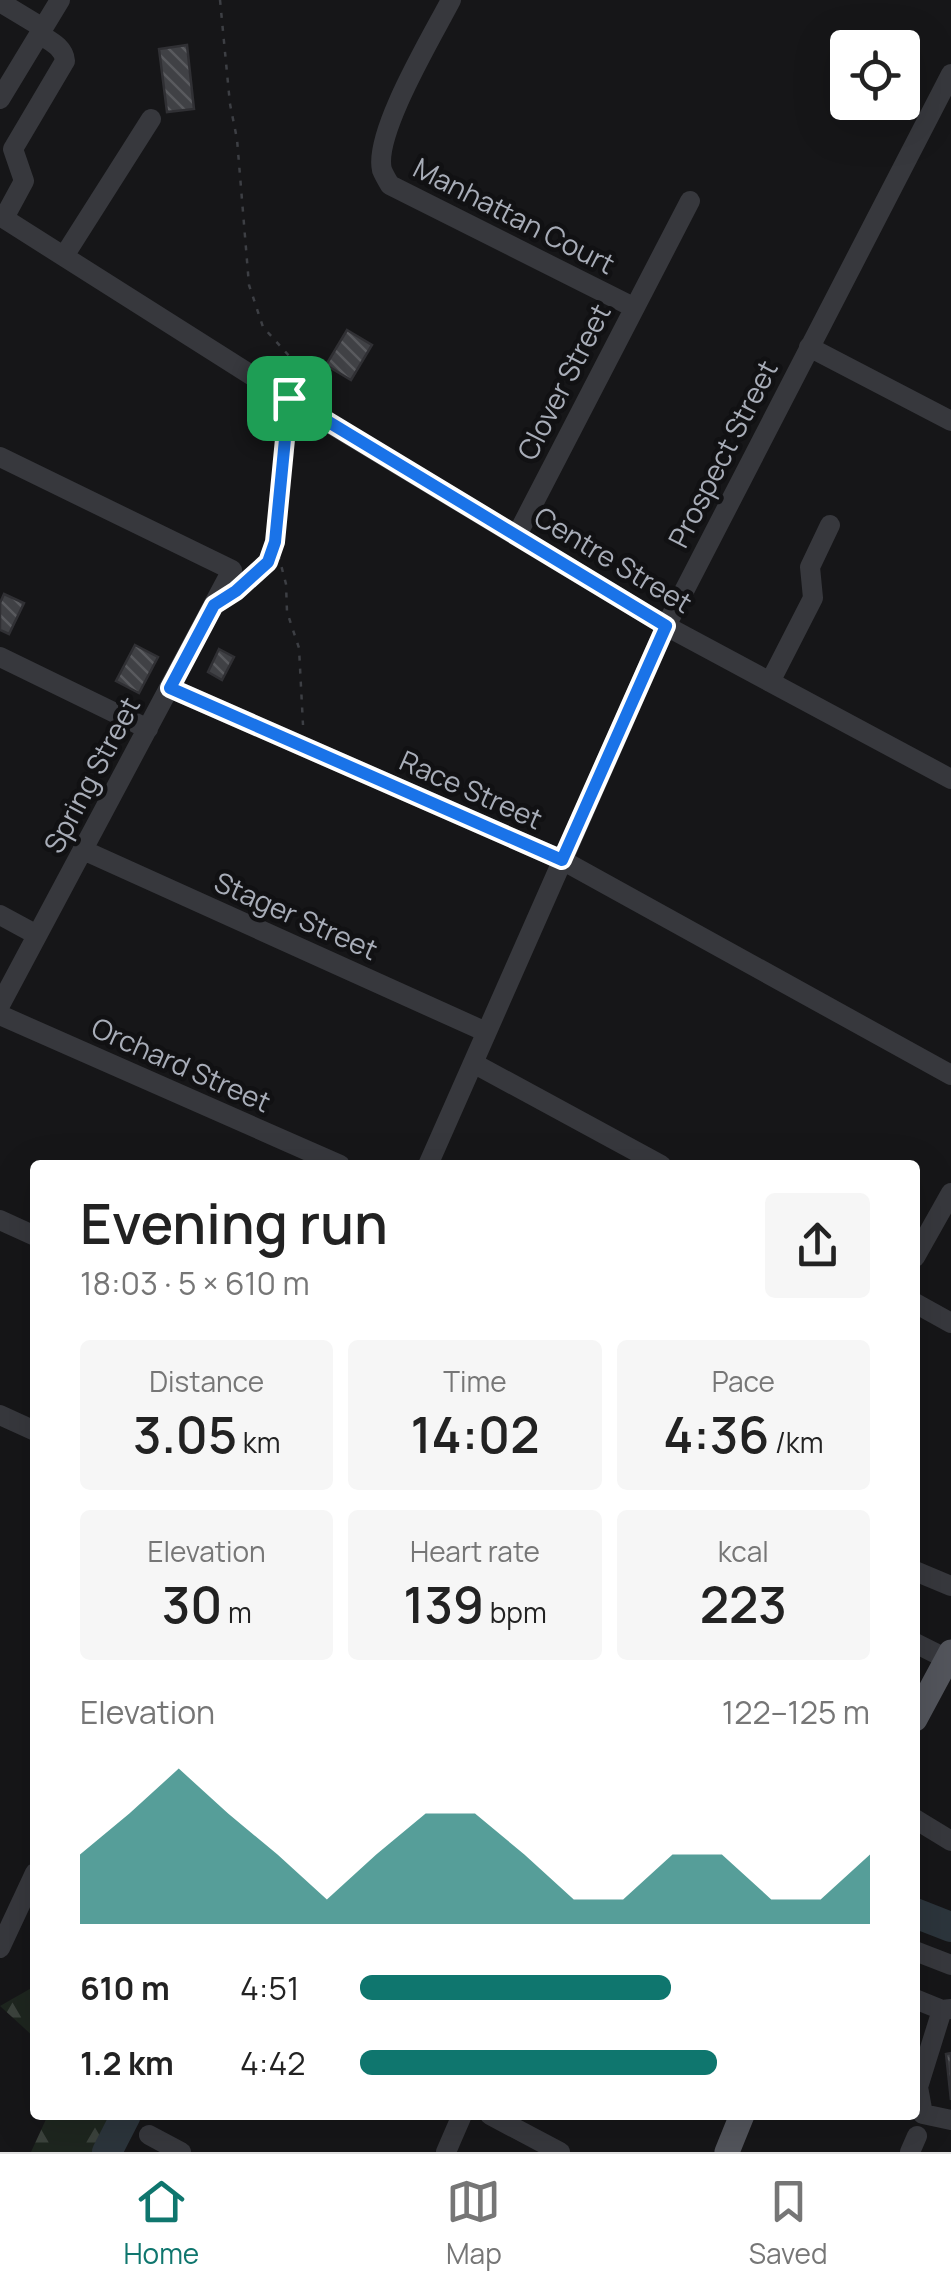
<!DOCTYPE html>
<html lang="en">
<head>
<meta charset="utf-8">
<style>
  :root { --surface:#fff; --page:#f6f6f6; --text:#222; --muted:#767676; --line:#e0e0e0; --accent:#0f766e }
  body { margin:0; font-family:Manrope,sans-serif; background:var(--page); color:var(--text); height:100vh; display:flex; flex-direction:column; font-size:38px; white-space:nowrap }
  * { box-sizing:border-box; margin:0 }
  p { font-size:32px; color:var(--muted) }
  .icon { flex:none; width:55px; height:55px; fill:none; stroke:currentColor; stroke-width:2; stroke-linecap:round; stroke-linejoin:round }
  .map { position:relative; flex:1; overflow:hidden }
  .details { position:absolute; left:30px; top:1160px; width:890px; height:960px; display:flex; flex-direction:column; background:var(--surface); border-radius:10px; box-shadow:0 10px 40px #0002 }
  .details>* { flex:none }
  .controls { position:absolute; left:830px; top:30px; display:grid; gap:20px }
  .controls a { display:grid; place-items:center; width:90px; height:90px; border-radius:10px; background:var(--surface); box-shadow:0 10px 40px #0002; font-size:50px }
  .pin { position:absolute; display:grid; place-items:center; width:85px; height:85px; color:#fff; margin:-42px; border-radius:20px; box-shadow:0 5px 15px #0006 }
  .round { display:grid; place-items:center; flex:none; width:105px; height:105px; border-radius:10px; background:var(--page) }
  .overview { display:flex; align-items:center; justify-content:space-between; height:170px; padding:0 50px }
  h1 { font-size:55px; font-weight:600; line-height:75px }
  .figures { display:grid; grid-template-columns:repeat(3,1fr); gap:15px; height:170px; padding:10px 50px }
  .figures div { display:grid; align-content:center; border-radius:10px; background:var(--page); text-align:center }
  .figures b { font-size:50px; font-weight:600 }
  .figures small { font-size:28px; font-weight:400 }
  .figures p { font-size:28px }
  .chart { height:280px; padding:20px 50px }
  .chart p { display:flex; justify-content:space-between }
  .chart svg { width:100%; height:180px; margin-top:10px; fill:var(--accent); opacity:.7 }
  ul { padding:0 50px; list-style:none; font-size:32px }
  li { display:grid; grid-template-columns:160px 120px 1fr; align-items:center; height:75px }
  li i { height:25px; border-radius:12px; background:var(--accent) }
  .dock { display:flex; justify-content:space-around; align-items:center; height:140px; border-top:2px solid var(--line); background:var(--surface); font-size:28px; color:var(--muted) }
  .dock a { display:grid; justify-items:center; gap:5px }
  .dock .selected { color:var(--accent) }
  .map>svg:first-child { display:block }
  .forest { fill:url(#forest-firs) }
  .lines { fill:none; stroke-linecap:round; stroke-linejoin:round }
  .river { stroke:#2c353c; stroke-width:30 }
  .building { fill:url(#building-back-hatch); stroke:#303034; stroke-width:2.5 }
  .path { stroke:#3d3f44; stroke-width:2.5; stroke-dasharray:5 8; stroke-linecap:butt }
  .minor { stroke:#37383d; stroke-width:20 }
  .major { stroke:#53555c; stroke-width:25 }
  .route-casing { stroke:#fff; stroke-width:20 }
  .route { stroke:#1a73e8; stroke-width:12 }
  .labels { text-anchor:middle; stroke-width:9; stroke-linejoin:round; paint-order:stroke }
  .street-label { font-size:28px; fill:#a8adb8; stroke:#111113 }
</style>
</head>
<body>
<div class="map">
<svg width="951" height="2152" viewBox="0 0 951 2152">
  <defs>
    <pattern id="forest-firs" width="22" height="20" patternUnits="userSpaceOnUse" patternTransform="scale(2.5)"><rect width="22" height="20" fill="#1e261f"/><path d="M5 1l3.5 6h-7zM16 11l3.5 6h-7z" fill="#3c433d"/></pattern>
    <pattern id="building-back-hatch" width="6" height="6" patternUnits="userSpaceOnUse" patternTransform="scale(2.5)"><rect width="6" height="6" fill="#404145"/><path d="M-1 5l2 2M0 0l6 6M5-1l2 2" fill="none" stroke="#595a5e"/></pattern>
  </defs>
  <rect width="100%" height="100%" fill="#161618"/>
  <path class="forest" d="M35 1986V2038L0 2006Z
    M48 2115H126L107 2152H31Z"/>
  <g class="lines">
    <path class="river" d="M915 1913 951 1927
      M107 2152 126 2115"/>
  </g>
  <path class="building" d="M187 45 194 109 167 112 159 49Z
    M347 330 372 345 351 380 326 365Z
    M4 594 24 603 9 634 0 630V603Z
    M135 645 158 657 139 693 116 681Z
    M219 649 234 657 222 680 208 672Z
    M951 2053V2100L946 2054Z"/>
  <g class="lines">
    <path class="path" d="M220 0 230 104 237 139 249 285 263 327 291 358 293 378
      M275 542 286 584 287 612 299 648 303 725
      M250 577 268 562 275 542 287 420"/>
    <path class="minor" d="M451 0C433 35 373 134 382 170 384 175 387 180 390 185L633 307
      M0 2 43 28
      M0 99 60 0
      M0 216 289 399 666 626 951 779
      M4 218 24 181 13 149 65 61C64 47 50 41 39 34
      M64 256 151 119
      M809 347 951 421
      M0 457 232 570 0 1005
      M517 535 690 201
      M0 657 148 729
      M770 682 813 598 810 567 830 525
      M170 688 562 860 951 1075
      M83 850 486 1032
      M0 915 37 935
      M0 1015 340 1165
      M473 1063 661 1165
      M428 1165 666 626 951 74
      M0 1220 35 1236
      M915 1257 951 1193
      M915 1303 951 1323
      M0 1415 35 1431
      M915 1571 951 1586
      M915 1643 947 1659
      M915 1819 951 1841
      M0 1948 35 1873
      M915 1951 951 1965
      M915 1999 942 2010 951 2009
      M942 2010 918 2087 923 2114 951 2120
      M490 2115 560 2152
      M149 2135 181 2152
      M446 2152 462 2115
      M910 2152 917 2136"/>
    <path class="major" d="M915 1719 951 1652
      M727 2152 742 2115"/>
  </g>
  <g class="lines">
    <defs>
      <path id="route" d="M289 398 666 626 562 860 170 688 214 605 236 591 268 562 275 542Z"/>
    </defs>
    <use href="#route" class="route-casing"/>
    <use href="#route" class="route"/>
  </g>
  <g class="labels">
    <g class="street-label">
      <text transform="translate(514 216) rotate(27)" y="10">Manhattan Court</text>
      <text transform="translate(564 382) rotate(-63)" y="10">Clover Street</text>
      <text transform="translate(723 454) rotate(-63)" y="10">Prospect Street</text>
      <text transform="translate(613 560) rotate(31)" y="10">Centre Street</text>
      <text transform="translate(92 775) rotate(-62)" y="10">Spring Street</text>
      <text transform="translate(471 790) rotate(24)" y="10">Race Street</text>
      <text transform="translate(296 916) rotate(24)" y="10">Stager Street</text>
      <text transform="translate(181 1065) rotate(24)" y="10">Orchard Street</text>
    </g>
  </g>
</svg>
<div class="controls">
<a><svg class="icon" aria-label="locate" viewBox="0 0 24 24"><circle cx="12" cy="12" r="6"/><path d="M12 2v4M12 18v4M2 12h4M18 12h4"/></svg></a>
</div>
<div class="pin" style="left:289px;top:398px;background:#1e9e55"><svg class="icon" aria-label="arrive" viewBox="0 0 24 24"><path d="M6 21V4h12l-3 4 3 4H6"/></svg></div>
<section class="details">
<div class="overview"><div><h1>Evening run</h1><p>18:03 · 5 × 610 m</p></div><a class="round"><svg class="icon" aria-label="share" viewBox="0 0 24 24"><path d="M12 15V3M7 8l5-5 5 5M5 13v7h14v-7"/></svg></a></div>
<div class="figures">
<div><p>Distance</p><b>3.05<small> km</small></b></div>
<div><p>Time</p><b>14:02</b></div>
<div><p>Pace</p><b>4:36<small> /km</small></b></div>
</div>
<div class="figures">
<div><p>Elevation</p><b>30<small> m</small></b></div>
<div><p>Heart rate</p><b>139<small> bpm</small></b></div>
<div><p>kcal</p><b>223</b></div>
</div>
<div class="chart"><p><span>Elevation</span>122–125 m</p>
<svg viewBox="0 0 160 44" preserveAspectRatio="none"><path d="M0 44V27L10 17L20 6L30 17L40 27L50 38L60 27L70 17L80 17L90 27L100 38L110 38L120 27L130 27L140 38L150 38L160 27V44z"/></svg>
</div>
<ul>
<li><b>610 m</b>4:51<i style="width:61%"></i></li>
<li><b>1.2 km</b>4:42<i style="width:70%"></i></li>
</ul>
</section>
</div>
<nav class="dock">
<a class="selected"><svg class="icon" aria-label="home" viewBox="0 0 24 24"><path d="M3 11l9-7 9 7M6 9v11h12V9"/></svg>Home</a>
<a><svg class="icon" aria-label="map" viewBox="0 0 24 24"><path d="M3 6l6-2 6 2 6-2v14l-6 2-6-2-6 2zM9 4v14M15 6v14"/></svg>Map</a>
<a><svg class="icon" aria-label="saved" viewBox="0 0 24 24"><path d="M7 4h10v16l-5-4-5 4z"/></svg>Saved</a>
</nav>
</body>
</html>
